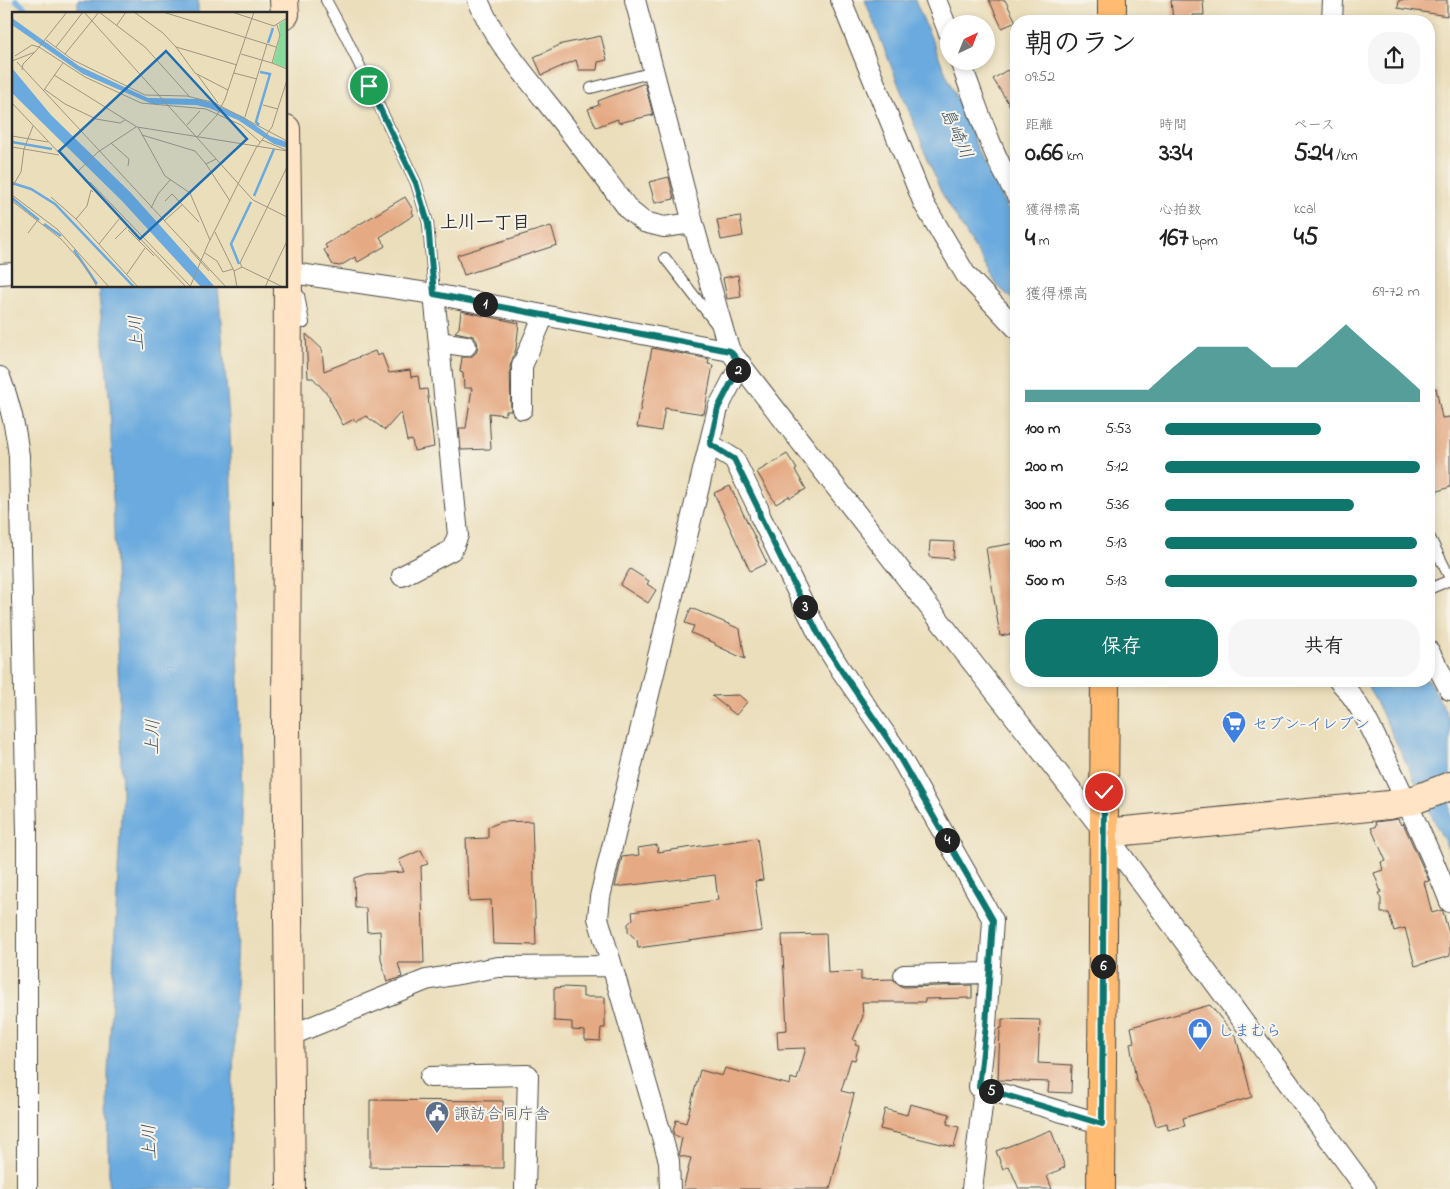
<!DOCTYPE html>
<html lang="ja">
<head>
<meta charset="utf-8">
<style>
  :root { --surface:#fff; --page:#f6f6f6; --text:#222; --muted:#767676; --accent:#0f766e }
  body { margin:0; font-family:"Indie Flower","Klee One",sans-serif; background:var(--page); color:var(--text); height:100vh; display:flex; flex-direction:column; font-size:19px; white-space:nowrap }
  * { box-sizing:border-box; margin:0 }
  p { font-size:16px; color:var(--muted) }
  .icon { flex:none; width:28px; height:28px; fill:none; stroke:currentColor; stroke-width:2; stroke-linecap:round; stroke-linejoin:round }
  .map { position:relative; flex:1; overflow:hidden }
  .drawer { position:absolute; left:1010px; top:15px; width:425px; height:672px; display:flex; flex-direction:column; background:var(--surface); border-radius:20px; box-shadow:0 2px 8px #0003 }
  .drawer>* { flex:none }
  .needle { width:32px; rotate:43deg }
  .buttons { position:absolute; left:940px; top:15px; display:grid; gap:10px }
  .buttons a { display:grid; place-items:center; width:55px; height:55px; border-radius:50%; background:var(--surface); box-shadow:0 2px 8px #0003; font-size:25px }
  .pin { position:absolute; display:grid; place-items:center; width:42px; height:42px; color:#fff; margin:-21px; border:2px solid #fff; border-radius:50%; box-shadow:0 1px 5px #0007 }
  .km { position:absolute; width:25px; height:25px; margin:-12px; border-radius:50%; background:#222; color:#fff; font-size:14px; line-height:25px; text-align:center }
  .round { display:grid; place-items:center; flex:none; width:52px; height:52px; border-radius:20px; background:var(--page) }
  .head { display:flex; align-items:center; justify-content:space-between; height:85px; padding:0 15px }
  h1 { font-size:28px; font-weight:700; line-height:38px }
  .stats { display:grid; grid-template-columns:repeat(3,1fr); gap:8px; height:85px; padding:5px 15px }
  .stats div { display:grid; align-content:center }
  .stats b { font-size:25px; font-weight:700 }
  .stats small { font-size:14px; font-weight:400 }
  .stats p { font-size:14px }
  .chart { height:140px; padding:10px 15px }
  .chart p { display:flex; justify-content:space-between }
  .chart svg { width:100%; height:90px; margin-top:5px; fill:var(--accent); opacity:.7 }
  .button { display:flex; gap:10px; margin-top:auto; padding:10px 15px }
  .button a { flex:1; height:58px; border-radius:20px; background:var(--accent); color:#fff; font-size:20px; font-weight:700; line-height:58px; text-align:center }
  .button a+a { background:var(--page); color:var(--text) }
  ul { padding:0 15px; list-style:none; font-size:16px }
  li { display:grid; grid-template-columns:80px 60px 1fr; align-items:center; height:38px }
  li i { height:12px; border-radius:6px; background:var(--accent) }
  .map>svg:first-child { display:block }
  .water { fill:#6baade; stroke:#4b6a84 }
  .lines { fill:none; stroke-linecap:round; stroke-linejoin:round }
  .stream { stroke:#6baade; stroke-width:5.5 }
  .building { fill:#e5aa84 }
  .lane-casing { stroke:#484641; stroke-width:12 }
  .street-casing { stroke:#484641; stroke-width:22 }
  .secondary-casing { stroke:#484641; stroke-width:30 }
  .primary-casing { stroke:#484641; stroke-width:30 }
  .lane { stroke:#fff; stroke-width:10 }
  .street { stroke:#fff; stroke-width:20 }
  .secondary { stroke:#ffe4c6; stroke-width:28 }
  .primary { stroke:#febb71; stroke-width:28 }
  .route-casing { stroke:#fff; stroke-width:10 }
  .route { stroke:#0f766e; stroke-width:6 }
  .labels { text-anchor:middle; stroke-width:4; stroke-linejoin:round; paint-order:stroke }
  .shop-label { font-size:16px; fill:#366cbe; stroke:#f7f3e8; text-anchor:start }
  .service-label { font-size:16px; fill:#4e5e75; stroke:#f7f3e8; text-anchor:start }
  .water-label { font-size:18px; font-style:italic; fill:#41576a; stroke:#f7f3e8 }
  .neighbourhood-label { font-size:18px; font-weight:bold; fill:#2b2b2b; stroke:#f7f3e8 }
  .inset-river { fill:none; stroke:#6baade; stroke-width:2.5 }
  .inset-road { fill:none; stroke:#9e9681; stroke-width:1 }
  .view { fill:#1f6fb2; fill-opacity:0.15; stroke:#1f6fb2; stroke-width:2.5 }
  .inset-edge { fill:none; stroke:#2b2b2b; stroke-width:2.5 }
</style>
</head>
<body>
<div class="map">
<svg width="1450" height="1189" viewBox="0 0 1450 1189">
  <rect width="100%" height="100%" fill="#f7f3e8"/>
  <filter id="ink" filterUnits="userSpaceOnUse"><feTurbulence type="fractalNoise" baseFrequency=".02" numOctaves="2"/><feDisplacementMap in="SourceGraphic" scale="10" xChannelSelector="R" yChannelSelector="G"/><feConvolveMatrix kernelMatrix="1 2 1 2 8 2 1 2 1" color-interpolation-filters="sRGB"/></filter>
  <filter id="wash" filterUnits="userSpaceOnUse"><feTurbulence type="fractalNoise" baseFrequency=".0096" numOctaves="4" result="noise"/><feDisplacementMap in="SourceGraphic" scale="20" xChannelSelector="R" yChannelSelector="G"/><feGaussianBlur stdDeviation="1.12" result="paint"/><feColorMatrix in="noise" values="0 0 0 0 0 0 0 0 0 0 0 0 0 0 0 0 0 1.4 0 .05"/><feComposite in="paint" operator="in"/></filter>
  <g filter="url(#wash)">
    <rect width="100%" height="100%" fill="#ebdebb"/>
    <path class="water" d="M78 0H198V14H78Z
      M865 0H915L979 152 1011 216 1016 222V303L997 285 941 192Z
      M98 286H218L230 430 243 791 229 1189H109L108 1074 122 793 110 404Z
      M1429 680 1450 720V853L1378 705 1364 681Z"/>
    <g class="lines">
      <path class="stream" d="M16 0 32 14"/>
    </g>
    <g id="blocks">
      <path class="building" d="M989 0H1005L1016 22 1002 28Z
        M1171 0H1203L1204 15H1193L1194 21H1173Z
        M1399 0H1447V16L1398 8Z
        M601 36 607 60 598 62 597 70H579L576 60 542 75 534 57 562 44Z
        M1007 70 1016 86V115L993 79Z
        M642 84H645L653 115 618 123V119L596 127 588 109 599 105 598 101Z
        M669 177 674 199 655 203 649 182Z
        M405 197 413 210 412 212 414 215 380 237 385 246 358 262 355 257 340 266 333 265 324 250 327 248 325 245Z
        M740 216 743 236 721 240 717 220Z
        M551 226 557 245 464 275 457 255Z
        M738 275 741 297 727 299 723 278Z
        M461 311 519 323 516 349 510 366 511 411H506L505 415 489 413 491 449 461 450 459 428H466L472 388H464L463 373 460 372 462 357H471L476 353 478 347 477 341 473 336 455 332 459 328Z
        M306 334 322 349 324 371 375 351 377 356 382 354 389 373 410 370 411 377 418 376 420 390 427 389 434 447 414 451 412 440 407 441 401 412 385 430 366 416 355 422 354 419 343 425 329 398 330 397 313 378H308Z
        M652 348 709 359 708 364 713 365 704 414 665 408 661 431 637 427Z
        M1436 388 1442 418 1450 417V487L1429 494V389Z
        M787 454 797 469 795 470 806 489 790 498 789 496 776 504 757 472Z
        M730 486 767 563 750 571 714 493Z
        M930 541 954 542 953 559 929 557Z
        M1016 543V633L1000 636 986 548Z
        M630 569 649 581 647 584 656 590 648 603 620 585Z
        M691 608 740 629 745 659 715 645V643L691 633 694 626 685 623Z
        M739 695 747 702 736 715 712 696Z
        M1398 819 1401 825 1403 823 1429 881 1424 882 1432 913 1442 910 1443 912 1450 937V956L1415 966 1405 928 1394 931 1389 913H1381V899L1378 893 1381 892 1374 873 1383 870 1381 862 1386 861 1371 828 1376 826 1375 822Z
        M532 821 536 945 493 944 491 900 469 901 466 839 488 838V827L501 822Z
        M757 838 763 880 755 881 762 931 638 948 637 940 628 932V924L633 919 632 912 718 900 715 875 615 887 622 857 639 855 638 848 657 845 658 852Z
        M421 850 428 864 421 866 424 963H398L402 977 387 982 381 959 380 931 367 932 366 908H355L354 878 366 874 404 872 399 860Z
        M826 934 828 973 861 971V980L893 979 898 985 904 987 972 985V998L925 999V1002H862L863 1016 853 1040 857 1041 855 1045 859 1046 855 1060 851 1059 841 1091 854 1094 830 1189H683L691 1158 680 1156 679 1152 682 1138 674 1135 673 1132 676 1120 686 1123 700 1070 722 1076 725 1068 790 1085 791 1078 797 1080 806 1048 778 1049 777 1031 787 1030 782 935Z
        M563 987 583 988V997H605V1028H601L600 1041 585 1040V1031L572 1030V1022L554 1021V988Z
        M1210 1005 1236 1037 1252 1097 1183 1118 1185 1126 1168 1130 1167 1123 1156 1126 1150 1105 1136 1080 1130 1043 1134 1042 1131 1027Z
        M1002 1019 1040 1020 1038 1063 1072 1065 1071 1093 1048 1092 1049 1082 998 1080 1000 1028H1002Z
        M370 1100 503 1101V1168L370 1167Z
        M910 1104 950 1114 947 1124 959 1127 954 1147 880 1129 885 1109 907 1115Z
        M1051 1130 1065 1167 1047 1176 1052 1189H1019L1009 1166 1003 1169 996 1151Z"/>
    </g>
  </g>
  <g filter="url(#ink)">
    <use href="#blocks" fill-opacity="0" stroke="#484641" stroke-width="1"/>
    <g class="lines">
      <defs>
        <path id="lane" d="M326 0 346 37 416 183 428 223 434 294
          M591 88 654 72
          M665 258 716 324
          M299 295 304 323
          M1429 536 1450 578
          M1429 589 1450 580"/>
        <path id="street" d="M478 0C493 38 519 67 543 98 573 135 601 173 629 210L644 222 664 227 693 223
          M635 0 693 223 724 333 730 351 1105 833 1366 1189
          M841 0 924 204 966 275 1016 328
          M936 0 949 33
          M1332 21 1333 0
          M960 61C977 106 991 153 1016 194
          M286 272 434 294 730 351
          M0 274 14 273
          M439 342 466 346
          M0 377C10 403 16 429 19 456L27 832V1189
          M522 409V366L544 315
          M710 444 734 459 759 510 760 516 819 635 841 670 895 748 993 920 986 1025 979 1087 1102 1124
          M402 576 452 550 458 535 434 294
          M1429 651 1450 690
          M1339 681C1361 703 1374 735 1388 763 1410 809 1432 855 1450 902
          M904 975 988 973
          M289 1036 426 980 498 967 611 966
          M430 1077 528 1075 525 1189
          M670 1189 669 1161 598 918 600 897 718 408 741 364
          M972 1189 984 1089"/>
        <path id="secondary" d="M284 0 285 14
          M286 129 288 272 286 731 291 1189
          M1105 833 1389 805 1414 800 1450 786"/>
        <path id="primary" d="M1112 21V0
          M1101 1189 1105 681"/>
      </defs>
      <use href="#lane" class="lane-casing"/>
      <use href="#street" class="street-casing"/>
      <use href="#secondary" class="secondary-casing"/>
      <use href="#primary" class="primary-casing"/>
      <use href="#lane" class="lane"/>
      <use href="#street" class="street"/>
      <use href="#secondary" class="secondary"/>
      <use href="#primary" class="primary"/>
    </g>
  </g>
  <g class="lines" filter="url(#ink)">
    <defs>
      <path id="route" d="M369 86 416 183 428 223 434 294 730 351 741 364 718 408 710 444 734 459 759 510 760 516 819 635 841 670 894 748 993 920 986 1025 979 1087 1102 1124 1104 792"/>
    </defs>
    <use href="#route" class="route-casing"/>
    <use href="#route" class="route"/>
  </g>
  <defs>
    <symbol id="supermarket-pin" viewBox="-11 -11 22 30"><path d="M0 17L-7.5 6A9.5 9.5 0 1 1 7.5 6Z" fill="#3f7fe0" stroke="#f7f3e8"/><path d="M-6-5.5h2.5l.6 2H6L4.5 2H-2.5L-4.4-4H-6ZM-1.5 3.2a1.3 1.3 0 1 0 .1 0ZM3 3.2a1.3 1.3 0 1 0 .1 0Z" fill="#fff"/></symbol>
    <symbol id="shop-pin" viewBox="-11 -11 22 30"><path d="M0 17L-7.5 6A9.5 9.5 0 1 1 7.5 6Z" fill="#3f7fe0" stroke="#f7f3e8"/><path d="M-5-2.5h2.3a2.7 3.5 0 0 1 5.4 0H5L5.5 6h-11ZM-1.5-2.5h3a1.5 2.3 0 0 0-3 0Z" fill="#fff"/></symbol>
    <symbol id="civic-pin" viewBox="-11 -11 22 30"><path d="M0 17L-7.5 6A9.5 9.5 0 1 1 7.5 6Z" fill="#5c6f8a" stroke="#f7f3e8"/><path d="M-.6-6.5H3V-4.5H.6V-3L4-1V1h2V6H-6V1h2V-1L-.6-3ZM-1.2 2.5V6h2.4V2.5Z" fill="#fff"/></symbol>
  </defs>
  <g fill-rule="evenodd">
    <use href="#supermarket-pin" x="1220" y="709" width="28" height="38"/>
    <use href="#shop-pin" x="1186" y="1016" width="28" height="38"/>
    <use href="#civic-pin" x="423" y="1099" width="28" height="38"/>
  </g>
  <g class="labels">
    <g class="shop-label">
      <text x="1252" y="729">セブン-イレブン</text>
      <text x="1218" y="1036">しまむら</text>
    </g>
    <g class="service-label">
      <text x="454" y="1119">諏訪合同庁舎</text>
    </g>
    <g class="water-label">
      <text transform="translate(957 133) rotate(66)" y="6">島崎川</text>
      <text transform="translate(136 333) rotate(-93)" y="6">上川</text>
      <text transform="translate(152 737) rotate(-89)" y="6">上川</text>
      <text transform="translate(149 1142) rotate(-92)" y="6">上川</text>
    </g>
    <g class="neighbourhood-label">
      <text x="485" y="228">上川一丁目</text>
    </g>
  </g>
  <g transform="translate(12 12)">
    <rect width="275" height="275" fill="#ebdebb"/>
    <path d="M275 7V56L261 51 268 25 267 12Z" fill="#87db9d"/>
    <path d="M0 6 67 54 136 86 186 87 200 91 232 105 258 124 275 130V136L262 132 226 108 197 96 184 93 140 92 71 62 0 13ZM0 56 39 103 119 181 203 275H189L110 189 0 81Z" fill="#6baade"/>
    <path class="inset-river" d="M256 31 261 16M247 113 244 110 258 62 248 60M0 130 40 137M0 171 19 177 43 192 122 275M242 184 262 137M0 186 27 208M32 212 49 224M62 238 85 272M227 252 219 232 239 190"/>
    <path class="inset-road" d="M72 0 241 188 275 205M122 0 151 21 164 35M151 0 264 35M220 0 262 14 275 6M105 13 114 0M265 13 268 23 260 51 275 57M34 28 61 48 133 83 175 84 203 91 275 129M27 35 73 65 129 91 194 97 229 113 248 130M44 35 71 0M53 42 87 0 133 35 177 84M229 42 260 51M3 44 20 33 27 35M0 49 23 40 55 0M5 50 214 275M10 58 11 52 22 41M222 61 245 67M185 62 206 91M42 63 125 115 275 139M32 77 53 92 84 107 108 111 113 108M32 78 51 51M216 78 183 61 164 35 225 53M0 91 174 275M251 93 266 97M233 105 255 32M175 113 188 99M126 115 153 164 178 181 198 228M130 123 183 139 194 152 204 147M0 124 36 130M186 124 205 103 213 87 242 0M250 128 274 138M99 131 117 147 116 154M0 135 12 137 21 114M194 152 218 189M65 160 86 140 124 115M78 170 179 275M0 175 9 160 12 137 47 143M0 183 45 217 97 275M39 185 64 207 126 275M0 189 49 227 74 255 85 275M153 189 160 182 187 210M139 196 146 182 158 168M64 207 75 194 79 178 81 180M152 209 170 193M116 218 142 244M203 220 222 259 230 255M16 221 25 209M103 227 115 215M87 232 107 207M178 238 197 259M193 241 205 249 211 260 221 257M230 255 228 251 275 155M230 255 271 275M222 259 225 275M115 262 133 236M178 275 196 232 244 136 260 115 275 68M253 275 275 229"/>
    <path class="view" d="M154 39 235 127 128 227 47 139Z"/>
    <rect width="275" height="275" class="inset-edge"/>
  </g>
</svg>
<div class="buttons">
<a><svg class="needle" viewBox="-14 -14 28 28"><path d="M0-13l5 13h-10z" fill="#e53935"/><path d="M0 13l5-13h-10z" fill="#767676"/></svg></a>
</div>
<div class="pin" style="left:369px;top:86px;background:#1e9e55"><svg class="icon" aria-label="arrive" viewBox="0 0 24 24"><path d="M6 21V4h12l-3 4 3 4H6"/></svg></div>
<div class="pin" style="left:1104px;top:792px;background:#d93025"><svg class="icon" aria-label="check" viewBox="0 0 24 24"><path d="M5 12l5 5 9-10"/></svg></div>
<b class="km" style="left:485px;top:304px">1</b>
<b class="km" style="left:738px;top:370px">2</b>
<b class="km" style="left:805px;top:607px">3</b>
<b class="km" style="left:947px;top:840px">4</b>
<b class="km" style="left:991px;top:1091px">5</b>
<b class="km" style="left:1103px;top:966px">6</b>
<section class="drawer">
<div class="head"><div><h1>朝のラン</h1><p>09:52</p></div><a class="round"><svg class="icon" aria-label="share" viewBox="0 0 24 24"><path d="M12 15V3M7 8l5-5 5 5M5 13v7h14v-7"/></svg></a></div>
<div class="stats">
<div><p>距離</p><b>0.66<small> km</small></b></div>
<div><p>時間</p><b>3:34</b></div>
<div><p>ペース</p><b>5:24<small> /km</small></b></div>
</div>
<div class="stats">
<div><p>獲得標高</p><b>4<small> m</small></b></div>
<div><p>心拍数</p><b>167<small> bpm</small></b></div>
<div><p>kcal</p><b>45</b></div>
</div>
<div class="chart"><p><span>獲得標高</span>69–72 m</p>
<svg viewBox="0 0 160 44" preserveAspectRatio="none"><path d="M0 44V38L10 38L20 38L30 38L40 38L50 38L60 27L70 17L80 17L90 17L100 27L110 27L120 17L130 6L140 17L150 27L160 38V44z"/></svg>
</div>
<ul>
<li><b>100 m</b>5:53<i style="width:61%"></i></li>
<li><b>200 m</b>5:12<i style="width:100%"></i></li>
<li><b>300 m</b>5:36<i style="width:74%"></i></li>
<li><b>400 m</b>5:13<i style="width:99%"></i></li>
<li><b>500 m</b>5:13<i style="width:99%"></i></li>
</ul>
<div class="button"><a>保存</a><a>共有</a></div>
</section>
</div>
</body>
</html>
